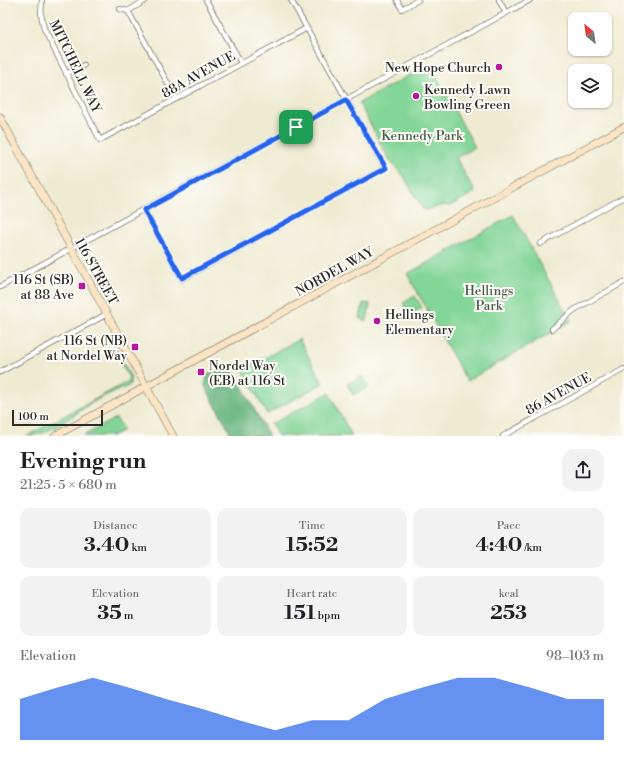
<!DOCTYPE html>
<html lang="en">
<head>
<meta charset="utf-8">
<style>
  :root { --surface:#fff; --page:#f2f2f2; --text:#202124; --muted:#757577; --accent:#2563eb }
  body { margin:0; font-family:"Libre Bodoni",serif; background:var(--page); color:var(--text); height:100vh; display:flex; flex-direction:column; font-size:15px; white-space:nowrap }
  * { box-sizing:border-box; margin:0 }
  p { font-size:13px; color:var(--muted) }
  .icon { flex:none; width:22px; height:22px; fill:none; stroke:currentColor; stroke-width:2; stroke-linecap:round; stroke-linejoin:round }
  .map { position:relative; height:436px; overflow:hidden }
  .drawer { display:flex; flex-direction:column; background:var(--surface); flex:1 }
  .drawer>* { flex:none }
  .needle { width:26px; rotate:331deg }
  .controls { position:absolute; left:568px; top:12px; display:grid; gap:8px }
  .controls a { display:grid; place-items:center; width:44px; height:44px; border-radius:8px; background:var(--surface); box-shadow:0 1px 3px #0004; font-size:20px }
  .scale { position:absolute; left:12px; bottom:10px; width:91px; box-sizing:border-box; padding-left:4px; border:2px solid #2b2b2b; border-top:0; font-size:11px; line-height:14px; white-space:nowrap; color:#2b2b2b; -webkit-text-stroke:3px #fdfcf7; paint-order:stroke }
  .pin { position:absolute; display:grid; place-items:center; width:34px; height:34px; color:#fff; margin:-17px; border-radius:8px; box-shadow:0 2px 6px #0006 }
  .round { display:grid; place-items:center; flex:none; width:42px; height:42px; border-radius:12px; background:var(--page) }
  .head { display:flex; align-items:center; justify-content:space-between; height:68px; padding:0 20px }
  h1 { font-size:22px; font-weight:700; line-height:30px }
  .stats { display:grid; grid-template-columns:repeat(3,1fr); gap:6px; height:68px; padding:4px 20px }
  .stats div { display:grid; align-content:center; border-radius:10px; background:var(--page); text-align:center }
  .stats b { font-size:20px; font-weight:700 }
  .stats small { font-size:11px; font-weight:400 }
  .stats p { font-size:11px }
  .chart { height:112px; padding:8px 20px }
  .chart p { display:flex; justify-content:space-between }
  .chart svg { width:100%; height:72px; margin-top:4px; fill:var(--accent); opacity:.7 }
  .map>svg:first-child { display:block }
  .green { fill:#83d698; stroke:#578062 }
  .forest { fill:#6ab780; stroke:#4a7156 }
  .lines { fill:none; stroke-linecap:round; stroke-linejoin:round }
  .street-casing { stroke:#706e65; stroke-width:6 }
  .secondary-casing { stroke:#706e65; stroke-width:8 }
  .street { stroke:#fff; stroke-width:4.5 }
  .secondary { stroke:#fce5c4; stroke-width:7 }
  .route-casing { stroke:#fff; stroke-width:8 }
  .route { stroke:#2563eb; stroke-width:5 }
  .poi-dot { fill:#b5179e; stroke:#fdfcf7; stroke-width:1.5 }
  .labels { text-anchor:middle; stroke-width:4; stroke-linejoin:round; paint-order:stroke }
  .street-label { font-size:13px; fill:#2b2b2b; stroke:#fdfcf7 }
  .poi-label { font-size:13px; fill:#2b2b2b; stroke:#fdfcf7; text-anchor:end }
  .park-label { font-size:13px; fill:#455e4c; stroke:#fdfcf7 }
</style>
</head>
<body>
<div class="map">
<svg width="624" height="436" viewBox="0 0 624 436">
  <rect width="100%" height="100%" fill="#fdfcf7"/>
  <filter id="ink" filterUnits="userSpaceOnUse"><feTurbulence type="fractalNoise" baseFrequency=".025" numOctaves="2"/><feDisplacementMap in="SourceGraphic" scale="8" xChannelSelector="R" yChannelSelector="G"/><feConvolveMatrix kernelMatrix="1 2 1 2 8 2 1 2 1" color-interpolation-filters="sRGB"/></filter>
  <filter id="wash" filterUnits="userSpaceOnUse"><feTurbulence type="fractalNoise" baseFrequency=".012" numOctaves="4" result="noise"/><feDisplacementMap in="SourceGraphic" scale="16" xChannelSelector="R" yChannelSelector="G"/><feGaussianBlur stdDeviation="0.9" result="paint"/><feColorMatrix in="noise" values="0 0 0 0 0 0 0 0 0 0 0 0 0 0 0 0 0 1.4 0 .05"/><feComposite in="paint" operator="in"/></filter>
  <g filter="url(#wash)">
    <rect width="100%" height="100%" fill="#efebd2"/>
    <path class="green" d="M429 64 475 147 456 158 475 192 450 206 443 205 426 210 422 208 403 175 390 161 359 103Z
      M513 215 571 321 467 381 407 274Z
      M415 296 422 308 409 315 403 303Z
      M363 303 370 304 367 321 360 319Z
      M299 339 323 383 267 414 243 370Z
      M116 350 131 377 130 385C122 390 112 392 104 396 81 407 53 436 27 436L129 381 128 376 114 351Z
      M363 376 369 387 353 395 347 384Z
      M329 393 352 436H278L271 424Z
      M116 418 123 430 112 436H83Z"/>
    <path class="forest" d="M230 365 269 436H232L205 386 207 375Z"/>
  </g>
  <g filter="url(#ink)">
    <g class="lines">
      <defs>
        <path id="street" d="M42 0 41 14 44 29 100 140 307 28
          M206 0 241 63
          M397 0 402 9 418 0
          M499 0 506 13
          M120 9 128 11 176 98
          M128 11 146 0
          M66 74 84 65
          M144 210 182 279 385 168 291 0
          M540 244 624 197
          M0 287 530 0
          M552 329 574 310 624 282
          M0 372 107 314
          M503 436 624 369"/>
        <path id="secondary" d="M0 117 173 436
          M55 436 624 127"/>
      </defs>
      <use href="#street" class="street-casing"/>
      <use href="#secondary" class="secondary-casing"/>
      <use href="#street" class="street"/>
      <use href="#secondary" class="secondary"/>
    </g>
  </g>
  <g class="lines" filter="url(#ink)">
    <defs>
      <path id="route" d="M346 100 386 168 182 278 144 210Z"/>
    </defs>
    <use href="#route" class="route-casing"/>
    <use href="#route" class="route"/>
  </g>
  <g class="poi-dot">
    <circle cx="499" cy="67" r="4"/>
    <circle cx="416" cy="96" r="4"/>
    <rect x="78" y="282" width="8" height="8" rx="2"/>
    <circle cx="377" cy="321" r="4"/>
    <rect x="131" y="343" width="8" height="8" rx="2"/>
    <rect x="197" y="368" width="8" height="8" rx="2"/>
  </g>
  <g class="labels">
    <g class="street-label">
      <text transform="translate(76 66) rotate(64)" y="5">MITCHELL WAY</text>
      <text transform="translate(198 74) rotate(-29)" y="5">88A AVENUE</text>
      <text transform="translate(97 271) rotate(61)" y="5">116 STREET</text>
      <text transform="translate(334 271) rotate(-29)" y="5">NORDEL WAY</text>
      <text transform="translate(558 393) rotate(-29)" y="5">86 AVENUE</text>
    </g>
    <g class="poi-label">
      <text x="491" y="72">New Hope Church</text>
      <text x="424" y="94" text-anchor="start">Kennedy Lawn<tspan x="424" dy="15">Bowling Green</tspan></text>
      <text x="74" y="284">116 St (SB)<tspan x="74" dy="15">at 88 Ave</tspan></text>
      <text x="385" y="319" text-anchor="start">Hellings<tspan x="385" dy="15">Elementary</tspan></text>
      <text x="127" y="345">116 St (NB)<tspan x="127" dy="15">at Nordel Way</tspan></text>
      <text x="209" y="370" text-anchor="start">Nordel Way<tspan x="209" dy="15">(EB) at 116 St</tspan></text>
    </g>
    <g class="park-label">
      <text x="422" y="140">Kennedy Park</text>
      <text x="489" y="295">Hellings<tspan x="489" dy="15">Park</tspan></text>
    </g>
  </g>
</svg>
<div class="controls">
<a><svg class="needle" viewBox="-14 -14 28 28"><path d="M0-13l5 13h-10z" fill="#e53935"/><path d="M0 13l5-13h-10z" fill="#757577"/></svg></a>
<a><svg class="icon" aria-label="layers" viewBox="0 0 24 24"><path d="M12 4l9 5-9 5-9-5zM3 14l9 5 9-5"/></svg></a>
</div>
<div class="scale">100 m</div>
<div class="pin" style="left:296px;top:127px;background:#1e9e55"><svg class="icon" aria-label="arrive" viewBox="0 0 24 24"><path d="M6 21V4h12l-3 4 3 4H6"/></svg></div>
</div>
<section class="drawer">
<div class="head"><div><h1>Evening run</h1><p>21:25 · 5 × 680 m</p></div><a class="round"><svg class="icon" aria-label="share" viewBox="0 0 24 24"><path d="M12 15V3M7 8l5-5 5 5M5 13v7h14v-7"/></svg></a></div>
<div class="stats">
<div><p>Distance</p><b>3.40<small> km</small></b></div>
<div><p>Time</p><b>15:52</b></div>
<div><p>Pace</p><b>4:40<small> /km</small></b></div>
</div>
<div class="stats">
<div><p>Elevation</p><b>35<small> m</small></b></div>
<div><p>Heart rate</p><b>151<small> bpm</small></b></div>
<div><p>kcal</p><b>253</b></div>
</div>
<div class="chart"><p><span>Elevation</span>98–103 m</p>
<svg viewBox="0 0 160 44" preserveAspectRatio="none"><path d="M0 44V19L10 12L20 6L30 12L40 19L50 25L60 32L70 38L80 32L90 32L100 19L110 12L120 6L130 6L140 12L150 19L160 19V44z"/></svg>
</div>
</section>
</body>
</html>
